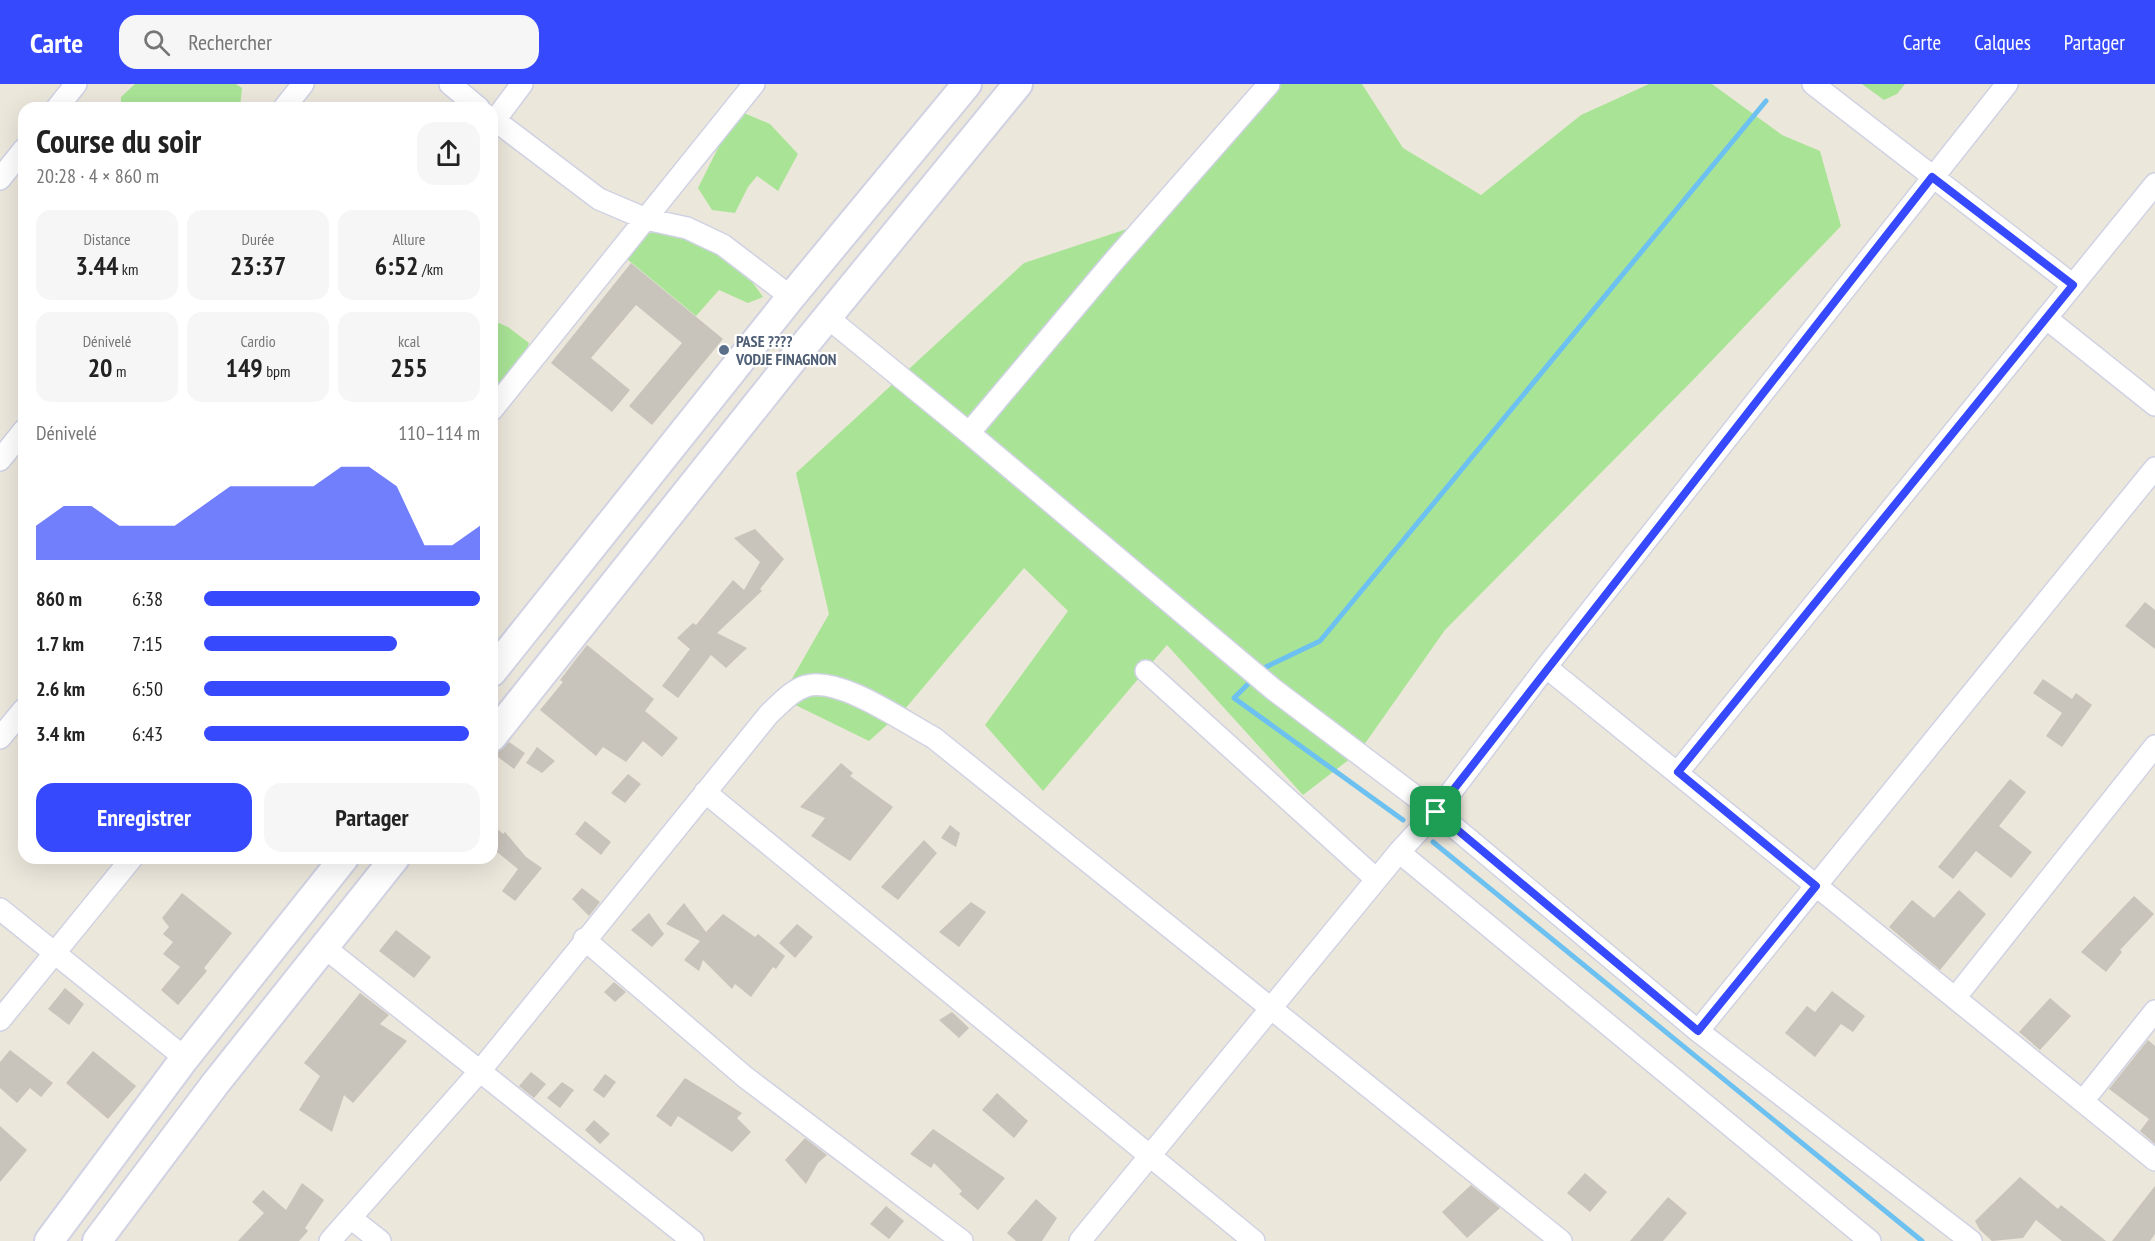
<!DOCTYPE html>
<html lang="fr">
<head>
<meta charset="utf-8">
<style>
  :root { --surface:#fff; --page:#f6f6f6; --text:#222; --muted:#767676; --accent:#3749fd }
  body { margin:0; font-family:"PT Sans Narrow",sans-serif; background:var(--page); color:var(--text); height:100vh; display:flex; flex-direction:column; font-size:22px; white-space:nowrap }
  * { box-sizing:border-box; margin:0 }
  p { font-size:20px; color:var(--muted) }
  .icon { flex:none; width:33px; height:33px; fill:none; stroke:currentColor; stroke-width:2; stroke-linecap:round; stroke-linejoin:round }
  .map { position:relative; flex:1; overflow:hidden }
  .sheet { position:absolute; left:18px; top:18px; width:480px; height:762px; display:flex; flex-direction:column; background:var(--surface); border-radius:18px; box-shadow:0 6px 24px #0002 }
  .sheet>* { flex:none }
  .pin { position:absolute; display:grid; place-items:center; width:51px; height:51px; color:#fff; margin:-26px; border-radius:12px; box-shadow:0 3px 9px #0006 }
  .round { display:grid; place-items:center; flex:none; width:63px; height:63px; border-radius:18px; background:var(--page) }
  .overview { display:flex; align-items:center; justify-content:space-between; height:102px; padding:0 18px }
  h1 { font-size:33px; font-weight:800; line-height:45px }
  .figures { display:grid; grid-template-columns:repeat(3,1fr); gap:9px; height:102px; padding:6px 18px }
  .figures div { display:grid; align-content:center; border-radius:15px; background:var(--page); text-align:center }
  .figures b { font-size:26px; font-weight:800 }
  .figures small { font-size:16px; font-weight:400 }
  .figures p { font-size:16px }
  .chart { height:168px; padding:12px 18px }
  .chart p { display:flex; justify-content:space-between }
  .chart svg { width:100%; height:108px; margin-top:6px; fill:var(--accent); opacity:.7 }
  .cta { display:flex; gap:12px; margin-top:auto; padding:12px 18px }
  .cta a { flex:1; height:69px; border-radius:18px; background:var(--accent); color:#fff; font-size:24px; font-weight:800; line-height:69px; text-align:center }
  .cta a+a { background:var(--page); color:var(--text) }
  ul { padding:0 18px; list-style:none; font-size:20px }
  li { display:grid; grid-template-columns:96px 72px 1fr; align-items:center; height:45px }
  li i { height:15px; border-radius:8px; background:var(--accent) }
  header { display:flex; align-items:center; gap:36px; box-sizing:border-box; height:84px; padding:0 30px; background:var(--accent); color:#fff }
  header strong { font-size:28px }
  nav { display:flex; gap:33px; margin-inline-start:auto; font-size:21px }
  .search { width:420px; height:54px; background:var(--page); display:flex; align-items:center; gap:15px; box-sizing:border-box; padding:0 21px; border-radius:18px; color:var(--muted); font-size:22px }
  .map>svg:first-child { display:block }
  .green { fill:#a9e496 }
  .lines { fill:none; stroke-linecap:round; stroke-linejoin:round }
  .stream { stroke:#6cc1f1; stroke-width:5 }
  .building { fill:#c8c3bb }
  .street-casing { stroke:#d0d2e3; stroke-width:24 }
  .secondary-casing { stroke:#d0d2e3; stroke-width:32 }
  .street { stroke:#fff; stroke-width:21 }
  .secondary { stroke:#fff; stroke-width:28 }
  .route-casing { stroke:#fff; stroke-width:12 }
  .route { stroke:#3749fd; stroke-width:8 }
  .service-dot { fill:#5c6f8a; stroke:#fff; stroke-width:2 }
  .labels { text-anchor:middle; stroke-width:4.5; stroke-linejoin:round; paint-order:stroke }
  .service-label { font-size:16px; font-weight:bold; fill:#4e5e75; stroke:#fff; text-anchor:start }
</style>
</head>
<body>
<header>
<strong>Carte</strong>
<div class="search"><svg class="icon" aria-label="search" viewBox="0 0 24 24"><circle cx="10" cy="10" r="6"/><path d="M15 15l6 6"/></svg>Rechercher</div>
<nav><a>Carte</a><a>Calques</a><a>Partager</a></nav>
</header>
<div class="map">
<svg width="2155" height="1157" viewBox="0 0 2155 1157">
  <rect width="100%" height="100%" fill="#ece7db"/>
  <path class="green" d="M135 0H236L242 4 240 24H121V13Z
    M1272 0H1362L1403 64 1481 111 1581 31 1649 0H1712L1782 51 1820 67 1841 142 1695 294 1445 546 1359 668 1303 711 1167 561 1043 707 985 641 1068 527 1024 484 905 625 869 657 781 614 829 530 796 389 1024 179 1163 133Z
    M1862 0H1905L1897 10 1884 16Z
    M737 26 770 40 798 70 778 107 757 92 748 103 735 129 712 126 698 104Z
    M654 138 680 142 743 185 763 213 748 219 719 206 696 232 627 175 629 151Z
    M492 236 508 243 529 259 515 302 499 307 492 303Z"/>
  <g class="lines">
    <path class="stream" d="M1260 589 1266 583 1320 557 1766 17
      M1253 595 1234 614 1403 736
      M1433 758 1922 1157"/>
  </g>
  <path class="building" d="M631 179 723 255 652 341 629 322 682 259 636 221 591 274 630 306 612 328 551 279Z
    M755 445 784 475 760 505 762 507 717 549 747 564 726 584 711 571 678 614 662 602 690 565 677 554 693 539 696 541 733 496 744 506 760 478 734 454Z
    M2145 518 2155 526V565L2125 542Z
    M587 561 654 615 645 627 678 654 662 673 643 657 626 678 603 663 596 672 540 626 563 598 560 596Z
    M2043 595 2072 615 2076 609 2092 621 2062 663 2046 652 2062 629 2033 609Z
    M509 658 525 669 514 685 494 670Z
    M537 663 555 677 542 689 526 679Z
    M841 679 853 689 850 692 893 723 850 777 811 752 825 734 800 723Z
    M628 690 641 700 625 719 611 709Z
    M2010 695 2026 708 1999 742 2032 768 2011 794 1976 767 1953 795 1938 783Z
    M585 737 611 758 601 771 575 750Z
    M492 740 503 750 505 748 526 773 542 784 515 817 502 807 518 785 492 764Z
    M950 741 960 749 956 763 941 754Z
    M924 756 937 769 898 816 881 803Z
    M582 804 600 818 589 832 572 815Z
    M1959 806 1986 830 1940 886 1889 843 1912 816 1934 834Z
    M182 809 232 849 204 884 207 887 178 921 161 906 180 883 163 870 173 858 163 850 169 843 162 834Z
    M2134 812 2154 830 2120 866 2122 868 2106 888 2081 868Z
    M971 818 986 828 959 863 939 848Z
    M684 819 706 848 723 830 755 853 758 850 785 872 776 885 773 883 751 913 735 900 732 905 703 876 699 887 684 876 700 857 666 840Z
    M649 829 664 850 652 863 631 846Z
    M797 840 813 853 795 874 779 859Z
    M396 846 431 873 414 894 379 867Z
    M614 898 626 908 615 918 604 908Z
    M65 904 84 920 69 941 48 925Z
    M1832 907 1865 932 1853 948 1841 940 1815 973 1785 949 1807 922 1815 928Z
    M360 909 389 931 380 940 407 957 353 1019 344 1011 332 1048 299 1026 320 992 304 979Z
    M2050 914 2071 932 2040 966 2019 948Z
    M952 928 969 944 959 954 939 936Z
    M2148 956 2155 962V1060L2140 1047 2149 1035 2109 1005Z
    M10 966 53 999 41 1013 30 1004 17 1019 0 1004V978Z
    M93 967 136 1002 108 1035 66 999Z
    M531 988 546 1000 534 1014 519 1002Z
    M605 990 616 998 604 1014 593 1006Z
    M685 994 742 1029 737 1034 751 1048 732 1068 678 1032 671 1043 656 1032Z
    M562 998 574 1006 560 1024 547 1014Z
    M997 1009 1028 1037 1014 1054 982 1026Z
    M594 1036 610 1050 600 1060 585 1046Z
    M0 1042 27 1066 0 1098Z
    M933 1045 1005 1094 978 1126 959 1110 962 1107 934 1079 931 1084 910 1070Z
    M805 1054 827 1071 818 1079 806 1100 785 1076Z
    M1585 1089 1607 1108 1590 1128 1567 1109Z
    M2020 1093 2058 1125 2061 1121 2106 1157H2062L2036 1136 2023 1154 1992 1157 1980 1146 1975 1137Z
    M302 1099 324 1116 305 1144 308 1147 299 1157H238L264 1129 252 1118 263 1106 286 1126Z
    M1471 1101 1500 1124 1467 1154 1442 1128Z
    M2155 1102V1150L2150 1157H2112Z
    M1668 1113 1687 1129 1663 1157H1630Z
    M1036 1115 1057 1134 1042 1157H1016L1007 1149Z
    M886 1122 904 1137 889 1155 870 1140Z"/>
  <g class="lines">
    <defs>
      <path id="street" d="M450 0 479 24
        M1813 0 2073 201
        M57 24 76 0
        M284 24 303 0
        M492 34 599 115 646 135 687 144 723 161 791 213
        M492 40 522 0
        M0 95 24 65
        M827 233 969 349 1113 178 1269 0
        M2046 234 2155 321
        M492 326 754 0
        M969 349 1273 605 1436 728 1698 947 1971 1157
        M0 376 24 346
        M1546 583 2155 1076
        M1146 587 1376 795
        M0 654 24 625
        M1678 688 2155 100
        M705 708 1254 1157
        M1399 768 1870 1157
        M0 825 185 974
        M584 855 745 993 962 1157
        M324 863 693 1157
        M1955 914 2155 662
        M0 936 132 774
        M1698 947 2155 384
        M2083 1017 2155 927
        M352 1135 380 1157
        M330 1157 480 987 769 630C781 619 791 607 806 602 840 592 904 638 934 654L1561 1157
        M1080 1157 1399 768 1436 728 1546 583 2007 0"/>
      <path id="secondary" d="M492 588 791 213 967 0
        M492 653 789 280 1018 0
        M49 1157 185 974 344 774
        M97 1157 215 1000 395 774"/>
    </defs>
    <use href="#street" class="street-casing"/>
    <use href="#secondary" class="secondary-casing"/>
    <use href="#street" class="street"/>
    <use href="#secondary" class="secondary"/>
  </g>
  <g class="lines">
    <defs>
      <path id="route" d="M1932 93 2073 201 1678 688 1816 802 1698 947 1436 728Z"/>
    </defs>
    <use href="#route" class="route-casing"/>
    <use href="#route" class="route"/>
  </g>
  <circle class="service-dot" cx="724" cy="266" r="6"/>
  <g class="labels">
    <g class="service-label">
      <text x="736" y="263">PASE ????<tspan x="736" dy="18">VODJE FINAGNON</tspan></text>
    </g>
  </g>
</svg>
<div class="pin" style="left:1436px;top:728px;background:#1e9e55"><svg class="icon" aria-label="arrive" viewBox="0 0 24 24"><path d="M6 21V4h12l-3 4 3 4H6"/></svg></div>
<section class="sheet">
<div class="overview"><div><h1>Course du soir</h1><p>20:28 · 4 × 860 m</p></div><a class="round"><svg class="icon" aria-label="share" viewBox="0 0 24 24"><path d="M12 15V3M7 8l5-5 5 5M5 13v7h14v-7"/></svg></a></div>
<div class="figures">
<div><p>Distance</p><b>3.44<small> km</small></b></div>
<div><p>Durée</p><b>23:37</b></div>
<div><p>Allure</p><b>6:52<small> /km</small></b></div>
</div>
<div class="figures">
<div><p>Dénivelé</p><b>20<small> m</small></b></div>
<div><p>Cardio</p><b>149<small> bpm</small></b></div>
<div><p>kcal</p><b>255</b></div>
</div>
<div class="chart"><p><span>Dénivelé</span>110–114 m</p>
<svg viewBox="0 0 160 44" preserveAspectRatio="none"><path d="M0 44V30L10 22L20 22L30 30L40 30L50 30L60 22L70 14L80 14L90 14L100 14L110 6L120 6L130 14L140 38L150 38L160 30V44z"/></svg>
</div>
<ul>
<li><b>860 m</b>6:38<i style="width:100%"></i></li>
<li><b>1.7 km</b>7:15<i style="width:70%"></i></li>
<li><b>2.6 km</b>6:50<i style="width:89%"></i></li>
<li><b>3.4 km</b>6:43<i style="width:96%"></i></li>
</ul>
<div class="cta"><a>Enregistrer</a><a>Partager</a></div>
</section>
</div>
</body>
</html>
